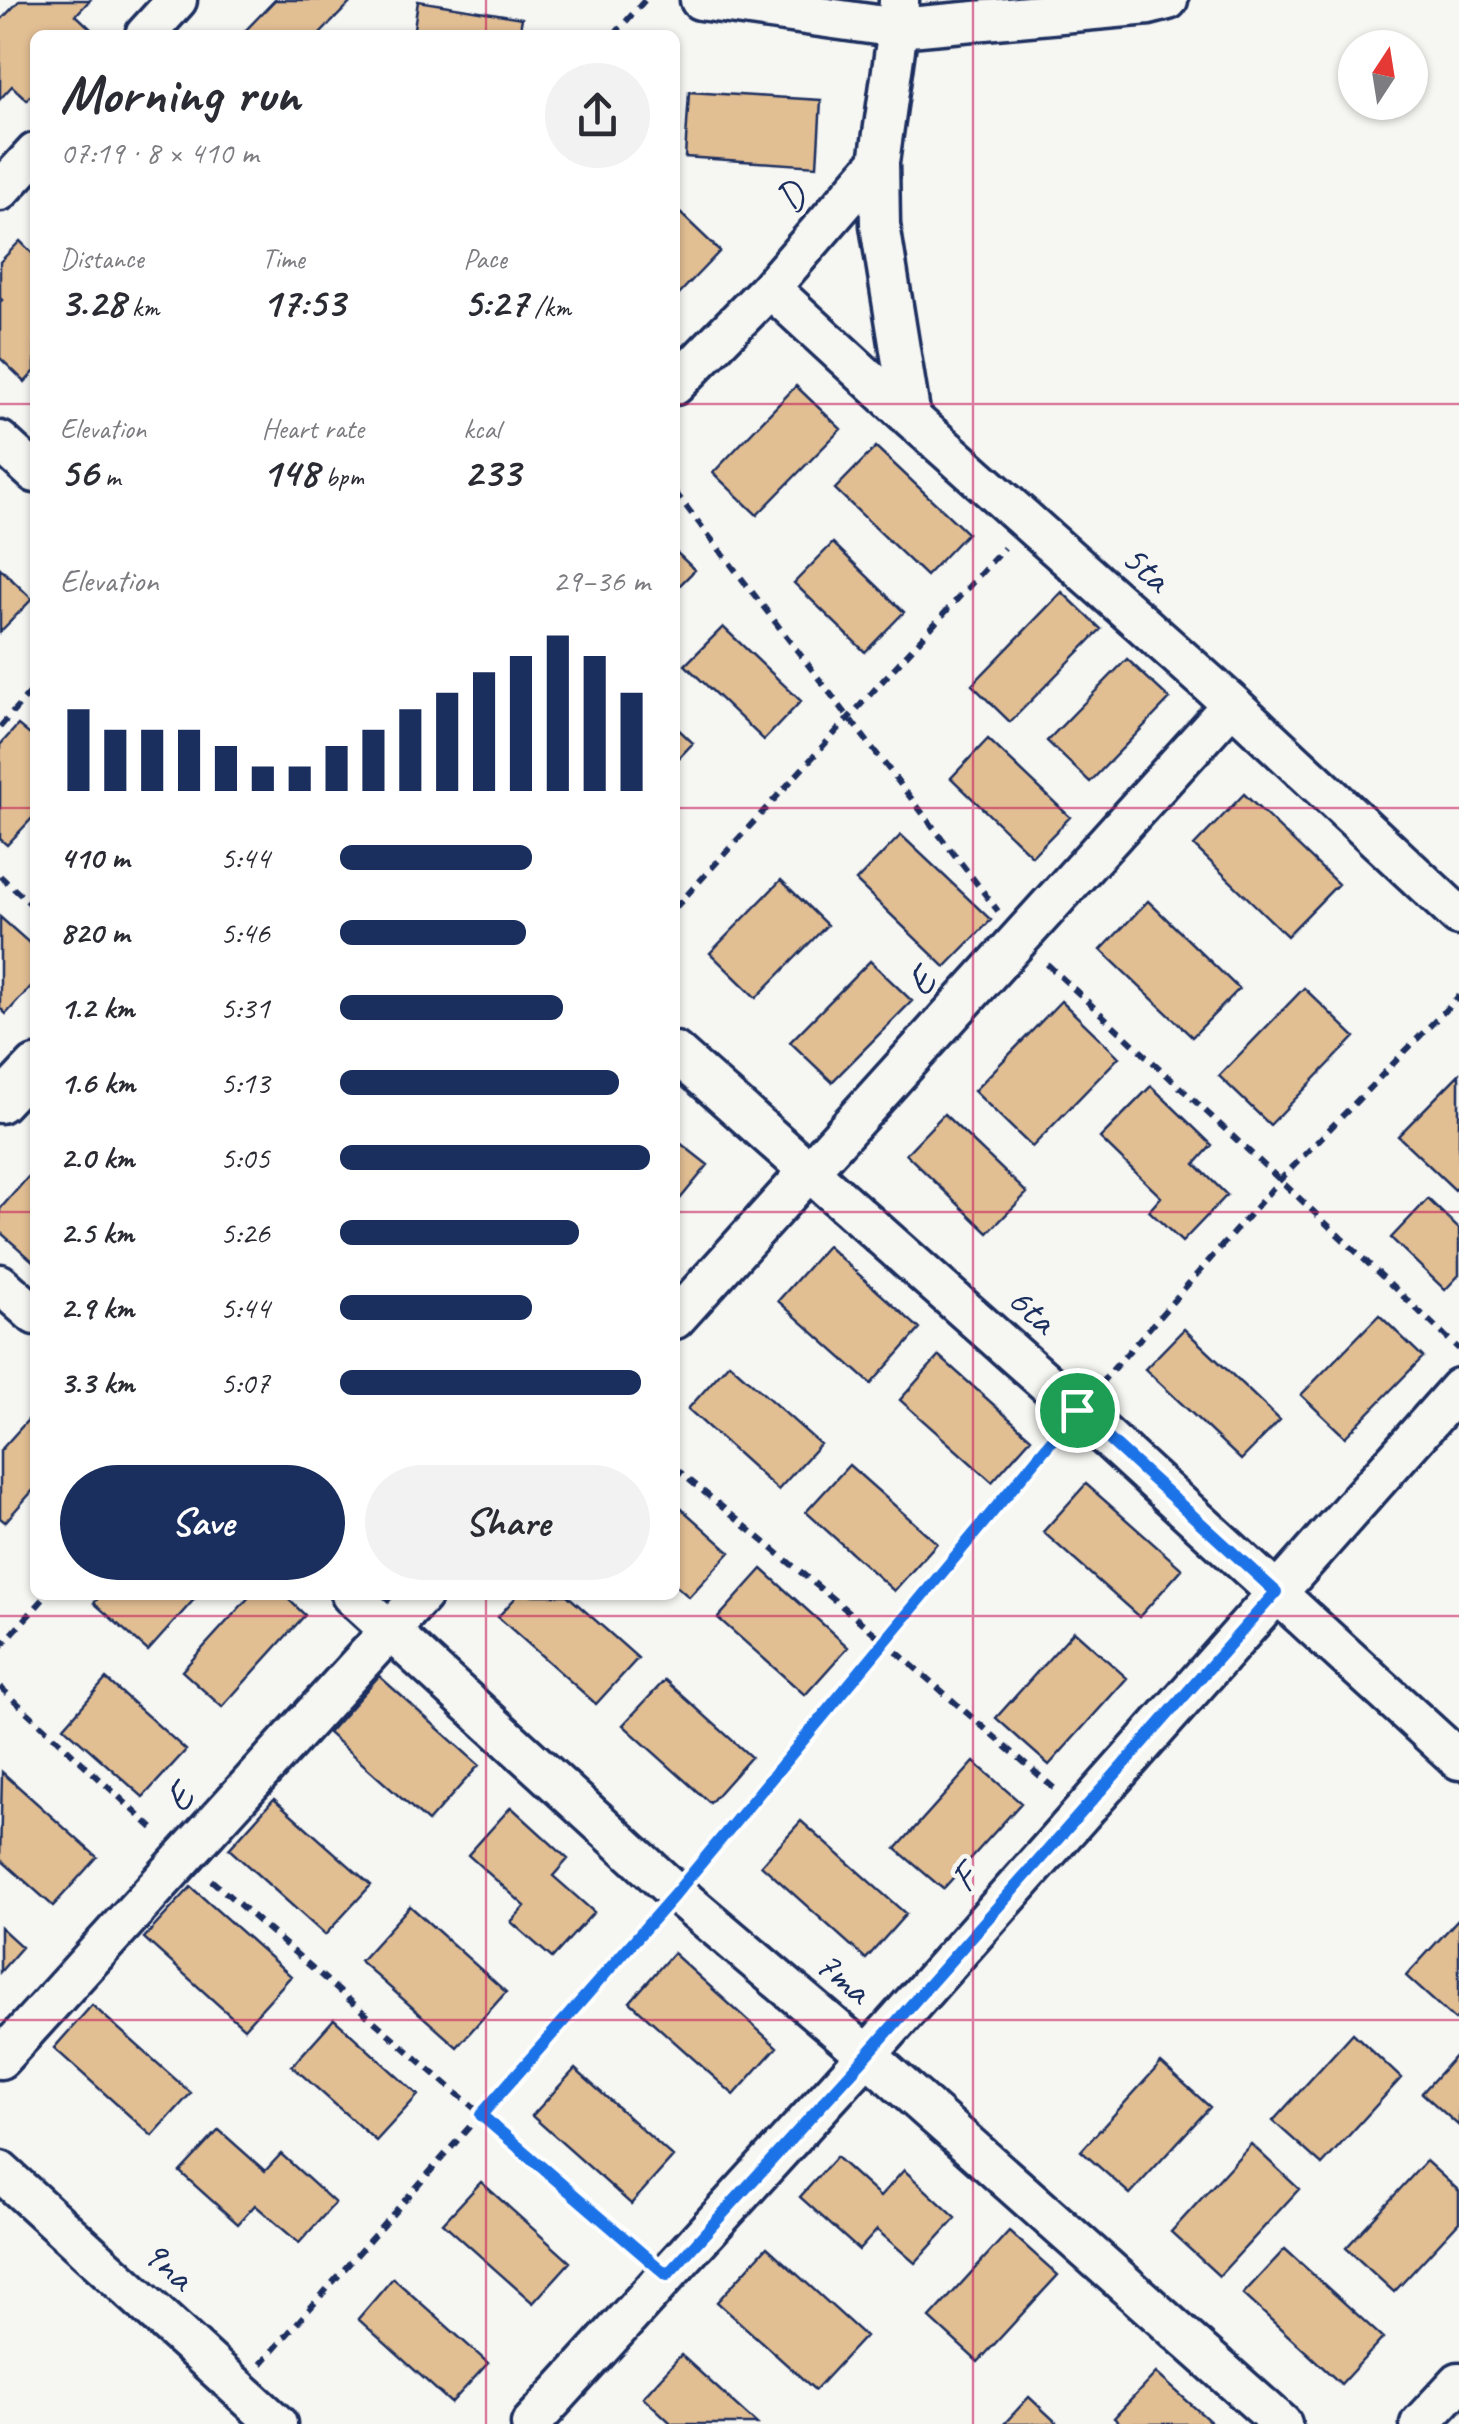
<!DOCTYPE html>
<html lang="en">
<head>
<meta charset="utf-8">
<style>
  :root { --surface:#fff; --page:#f2f2f3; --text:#2b2b33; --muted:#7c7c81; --accent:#1b2f5e }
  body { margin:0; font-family:Caveat,sans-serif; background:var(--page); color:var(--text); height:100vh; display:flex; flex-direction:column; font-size:38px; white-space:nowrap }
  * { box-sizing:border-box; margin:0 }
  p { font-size:32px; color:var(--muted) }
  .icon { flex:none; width:55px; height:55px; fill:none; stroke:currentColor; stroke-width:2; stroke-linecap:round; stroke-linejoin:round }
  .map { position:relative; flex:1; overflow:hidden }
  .panel { position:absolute; left:30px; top:30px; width:650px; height:1570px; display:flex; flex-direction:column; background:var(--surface); border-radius:15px; box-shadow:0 2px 8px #0004 }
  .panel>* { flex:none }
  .needle { width:65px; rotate:12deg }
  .controls { position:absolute; left:1338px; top:30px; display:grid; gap:20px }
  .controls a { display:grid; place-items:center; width:90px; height:90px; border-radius:50%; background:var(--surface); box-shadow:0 2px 8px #0004; font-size:50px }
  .pin { position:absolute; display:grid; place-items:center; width:85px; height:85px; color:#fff; margin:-42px; border:5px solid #fff; border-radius:50%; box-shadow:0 2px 10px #0007 }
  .round { display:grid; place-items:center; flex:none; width:105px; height:105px; border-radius:52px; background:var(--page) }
  .overview { display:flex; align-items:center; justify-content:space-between; height:170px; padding:0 30px }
  h1 { font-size:55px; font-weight:600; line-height:75px }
  .figures { display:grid; grid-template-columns:repeat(3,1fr); gap:15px; height:170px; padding:10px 30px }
  .figures div { display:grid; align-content:center }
  .figures b { font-size:42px; font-weight:600 }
  .figures small { font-size:28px; font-weight:400 }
  .figures p { font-size:28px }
  .chart { height:280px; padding:20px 30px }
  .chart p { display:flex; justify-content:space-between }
  .chart svg { width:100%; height:180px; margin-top:10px; stroke:var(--accent); stroke-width:6 }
  .action { display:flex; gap:20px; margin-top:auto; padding:20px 30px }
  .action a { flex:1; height:115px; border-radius:60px; background:var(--accent); color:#fff; font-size:40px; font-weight:600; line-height:115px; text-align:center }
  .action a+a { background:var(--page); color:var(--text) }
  ul { padding:0 30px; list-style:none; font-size:32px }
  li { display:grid; grid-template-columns:160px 120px 1fr; align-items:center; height:75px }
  li i { height:25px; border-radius:12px; background:var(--accent) }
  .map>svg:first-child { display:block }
  .building { fill:#e2be93; stroke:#1b2f5e; stroke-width:2.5 }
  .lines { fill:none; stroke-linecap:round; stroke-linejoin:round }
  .minor-casing { stroke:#1b2f5e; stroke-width:45 }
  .path { stroke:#1b2f5e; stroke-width:6; stroke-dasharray:10 8; stroke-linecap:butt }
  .minor { stroke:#f6f6f2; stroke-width:38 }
  .route-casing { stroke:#fff; stroke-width:20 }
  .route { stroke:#1a73e8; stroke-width:12 }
  .grid { fill:none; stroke:#c2185b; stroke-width:2.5; stroke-opacity:0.55 }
  .labels { text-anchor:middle; stroke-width:9; stroke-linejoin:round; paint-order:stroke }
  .street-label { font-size:40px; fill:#1b2f5e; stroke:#f6f6f2 }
</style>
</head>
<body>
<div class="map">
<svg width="1459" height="2424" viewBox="0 0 1459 2424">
  <rect width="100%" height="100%" fill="#f6f6f2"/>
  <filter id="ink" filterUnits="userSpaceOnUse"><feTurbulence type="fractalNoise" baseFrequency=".01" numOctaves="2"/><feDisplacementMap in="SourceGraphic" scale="20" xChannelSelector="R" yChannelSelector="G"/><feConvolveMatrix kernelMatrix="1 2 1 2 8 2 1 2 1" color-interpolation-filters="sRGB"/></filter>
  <g filter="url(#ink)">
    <path class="building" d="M20 0H90L76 15 92 30 87 35H35V91L27 100 12 86 0 99V21Z
      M275 0H353L319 35H249L245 31Z
      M418 1 522 18 519 35H413Z
      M689 92 821 100 817 166 685 157Z
      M678 211 720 251 675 298V214Z
      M20 241 35 256V371L25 382 0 358V302L2 300 0 298V262Z
      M796 386 841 429 757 515 713 473Z
      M876 447 967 533 926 576 835 489Z
      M833 543 904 612 865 652 794 583Z
      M675 551 695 570 675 590Z
      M0 568 32 599 0 632Z
      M1062 592 1101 629 1010 722 972 685Z
      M723 627 801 701 764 740 685 665Z
      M1127 659 1170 699 1090 782 1047 741Z
      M18 725 35 739V815L7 845 0 839V745Z
      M675 726 693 743 675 762Z
      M988 739 1070 817 1032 856 951 778Z
      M1244 794 1338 884 1287 936 1194 846Z
      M901 835 991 920 945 967 856 881Z
      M781 880 827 925 756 998 710 953Z
      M1148 901 1239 989 1192 1037 1101 950Z
      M0 917 35 948V982L6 1014 0 1008Z
      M870 961 912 1001 832 1082 790 1042Z
      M1304 988 1355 1037 1270 1125 1219 1076Z
      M1061 1001 1119 1057 1032 1147 974 1091Z
      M1459 1074V1186L1455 1190 1398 1136Z
      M1151 1086 1212 1145 1195 1164 1227 1195 1182 1242 1149 1211 1161 1197 1100 1138Z
      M944 1114 1027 1193 988 1233 906 1154Z
      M675 1139 708 1165 675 1205Z
      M29 1176 35 1181V1263L0 1232V1209Z
      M1428 1199 1459 1229V1275L1445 1290 1391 1238Z
      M827 1246 920 1329 871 1384 778 1301Z
      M1379 1315 1423 1357 1345 1437 1301 1395Z
      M1184 1329 1280 1420 1241 1460 1145 1369Z
      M939 1356 1031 1438 992 1482 900 1400Z
      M729 1363 820 1444 778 1490 688 1409Z
      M35 1412V1488L5 1522 0 1518V1451Z
      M849 1465 937 1543 894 1591 806 1512Z
      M1086 1484 1182 1569 1139 1617 1043 1532Z
      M675 1503 730 1552 689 1597 675 1585Z
      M762 1569 848 1647 805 1695 718 1618Z
      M101 1595H198L148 1651 94 1603Z
      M251 1595H284L305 1615 222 1707 182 1671Z
      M518 1595H567L638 1658 596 1704 498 1617Z
      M1074 1631 1127 1678 1049 1765 996 1718Z
      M379 1676 479 1765 428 1822 328 1733Z
      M106 1679 186 1750 143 1797 64 1727Z
      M665 1680 751 1757 710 1803 623 1725Z
      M974 1762 1021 1803 943 1889 896 1849Z
      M2 1772 97 1857 53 1906 0 1859Z
      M274 1799 371 1885 325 1935 229 1849Z
      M511 1807 568 1859 553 1876 594 1912 552 1958 511 1922 525 1906 468 1855Z
      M801 1821 906 1914 866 1959 761 1865Z
      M191 1887 291 1976 244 2028 144 1938Z
      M410 1906 506 1992 457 2047 360 1961Z
      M1459 1918V2015L1455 2020 1406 1976Z
      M0 1927 22 1947 0 1972Z
      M673 1953 777 2047 734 2095 630 2002Z
      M92 2005 191 2093 152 2136 54 2048Z
      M334 2019 418 2095 376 2141 292 2066Z
      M1353 2033 1401 2078 1322 2165 1273 2121Z
      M1459 2052V2126L1422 2093Z
      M1161 2063 1210 2107 1130 2194 1081 2151Z
      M575 2069 673 2157 631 2204 532 2116Z
      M219 2130 265 2171 281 2154 335 2203 299 2243 255 2205 238 2224 180 2172Z
      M1251 2144 1299 2189 1219 2276 1171 2232Z
      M836 2157 880 2197 904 2170 956 2218 915 2263 877 2230 859 2250 800 2197Z
      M1426 2161 1459 2191V2222L1394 2292 1346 2248Z
      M481 2182 570 2262 533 2303 443 2223Z
      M1009 2231 1058 2275 978 2362 930 2318Z
      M767 2247 865 2336 815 2390 717 2302Z
      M1285 2249 1383 2338 1341 2384 1243 2294Z
      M393 2278 488 2363 451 2403 358 2319Z
      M681 2355 757 2424H672L643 2397Z
      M1156 2373 1213 2424H1121L1114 2418Z
      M1029 2397 1058 2424H1004Z"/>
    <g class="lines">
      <defs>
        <path id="minor" d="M700 0 898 28 1149 5 1168 0
          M145 35 177 0
          M879 162 880 225 911 418
          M0 191 35 153
          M770 288 911 418 1232 704 1459 916
          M675 385 770 288 879 162 898 28 899 0
          M0 441 35 473
          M675 1052 1077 1410 1459 1760
          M0 1103 35 1066
          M0 1284 35 1315
          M675 1319 1232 704
          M351 1595 676 1893 867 2055 1282 2424
          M0 2059 422 1595
          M0 2171 277 2424
          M531 2424 867 2055 1459 1388
          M1420 2424 1459 2382"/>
      </defs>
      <use href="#minor" class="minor-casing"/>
      <path class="path" d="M614 35 645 0
        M675 492 998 911
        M0 727 35 687
        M0 876 35 908
        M675 908 1004 548
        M1047 964 1280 1180 1459 1349
        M1100 1384 1280 1180 1459 996
        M675 1468 885 1642 1056 1790
        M0 1647 47 1595
        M0 1687 157 1832
        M700 1864 1053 1439
        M211 1880 640 2252
        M261 2364 652 1919"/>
      <use href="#minor" class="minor"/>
    </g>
  </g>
  <g class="lines" filter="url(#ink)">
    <defs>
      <path id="route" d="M1077 1410 1276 1592 867 2055 667 2275 481 2115 676 1893Z"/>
    </defs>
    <use href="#route" class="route-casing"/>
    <use href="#route" class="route"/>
  </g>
  <path class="grid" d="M486 0V35M973 0V2424M0 404H35M675 404H1459M0 808H35M675 808H1459M0 1212H35M675 1212H1459M486 1595V2424M0 1616H1459M0 2020H1459"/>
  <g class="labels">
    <g class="street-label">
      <text transform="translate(790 196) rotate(-49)" y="14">D</text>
      <text transform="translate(1147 567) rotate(42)" y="14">5ta</text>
      <text transform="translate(920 981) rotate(-48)" y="14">E</text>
      <text transform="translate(1033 1309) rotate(42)" y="14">6ta</text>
      <text transform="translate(178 1797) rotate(-48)" y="14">E</text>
      <text transform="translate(963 1878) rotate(-49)" y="14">F</text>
      <text transform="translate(844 1976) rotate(40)" y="14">7ma</text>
      <text transform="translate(169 2264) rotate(42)" y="14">9na</text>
    </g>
  </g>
</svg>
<div class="controls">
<a><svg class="needle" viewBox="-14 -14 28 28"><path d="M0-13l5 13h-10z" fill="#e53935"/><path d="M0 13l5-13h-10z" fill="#7c7c81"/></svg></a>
</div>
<div class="pin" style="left:1077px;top:1410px;background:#1e9e55"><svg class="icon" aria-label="arrive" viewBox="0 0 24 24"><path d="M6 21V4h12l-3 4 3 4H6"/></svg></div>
<section class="panel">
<div class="overview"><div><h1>Morning run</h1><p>07:19 · 8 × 410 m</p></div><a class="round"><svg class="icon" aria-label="share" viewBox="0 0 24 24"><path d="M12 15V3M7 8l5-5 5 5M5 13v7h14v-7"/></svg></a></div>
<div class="figures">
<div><p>Distance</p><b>3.28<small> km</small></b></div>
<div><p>Time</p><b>17:53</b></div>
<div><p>Pace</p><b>5:27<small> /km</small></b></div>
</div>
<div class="figures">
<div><p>Elevation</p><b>56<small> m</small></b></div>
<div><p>Heart rate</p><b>148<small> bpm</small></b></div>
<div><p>kcal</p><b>233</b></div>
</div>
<div class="chart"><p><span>Elevation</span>29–36 m</p>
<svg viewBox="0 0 160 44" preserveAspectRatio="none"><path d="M5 44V24M15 44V29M25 44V29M35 44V29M45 44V33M55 44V38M65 44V38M75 44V33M85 44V29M95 44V24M105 44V20M115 44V15M125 44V11M135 44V6M145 44V11M155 44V20"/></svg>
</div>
<ul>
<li><b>410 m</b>5:44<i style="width:62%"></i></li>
<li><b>820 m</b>5:46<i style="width:60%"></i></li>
<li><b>1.2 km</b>5:31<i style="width:72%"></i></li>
<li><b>1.6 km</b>5:13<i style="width:90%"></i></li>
<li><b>2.0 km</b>5:05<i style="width:100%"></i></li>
<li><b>2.5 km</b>5:26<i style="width:77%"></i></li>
<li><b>2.9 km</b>5:44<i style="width:62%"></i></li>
<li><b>3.3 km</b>5:07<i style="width:97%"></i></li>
</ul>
<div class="action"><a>Save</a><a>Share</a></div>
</section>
</div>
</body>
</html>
